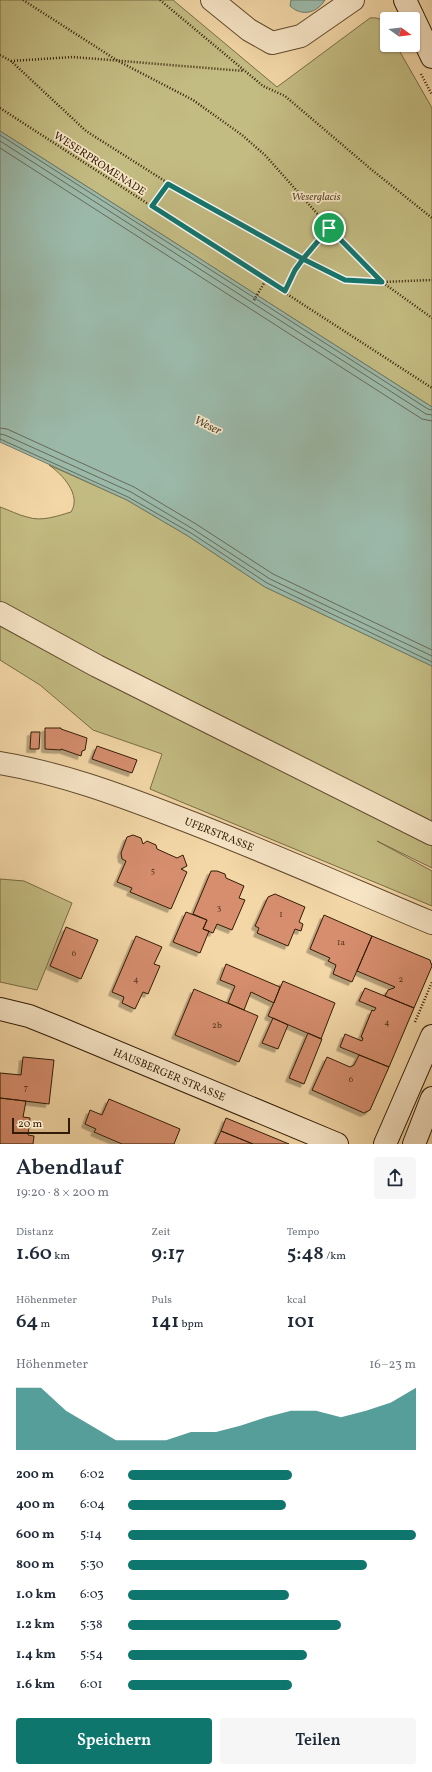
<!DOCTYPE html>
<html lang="de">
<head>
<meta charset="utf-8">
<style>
  :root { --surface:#fff; --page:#f6f6f7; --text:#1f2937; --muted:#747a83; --accent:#0f766e }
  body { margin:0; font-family:Vollkorn,serif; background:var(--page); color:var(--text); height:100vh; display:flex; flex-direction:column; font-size:15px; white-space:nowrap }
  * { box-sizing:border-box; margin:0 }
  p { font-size:13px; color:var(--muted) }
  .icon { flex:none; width:22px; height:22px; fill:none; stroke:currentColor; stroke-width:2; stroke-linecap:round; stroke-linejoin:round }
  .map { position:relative; height:1144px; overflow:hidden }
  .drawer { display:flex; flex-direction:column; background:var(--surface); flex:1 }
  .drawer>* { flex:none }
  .needle { width:26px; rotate:105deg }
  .controls { position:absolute; left:380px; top:12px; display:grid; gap:8px }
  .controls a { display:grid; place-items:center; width:40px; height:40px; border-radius:4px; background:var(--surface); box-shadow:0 1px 3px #0004; font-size:20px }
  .scale { position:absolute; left:12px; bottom:10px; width:58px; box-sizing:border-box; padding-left:4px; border:2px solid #321c05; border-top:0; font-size:11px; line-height:14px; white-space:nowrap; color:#321c05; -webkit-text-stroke:3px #f7e5c6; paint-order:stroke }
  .pin { position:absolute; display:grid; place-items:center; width:34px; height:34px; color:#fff; margin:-17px; border:2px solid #fff; border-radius:50%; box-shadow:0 1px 4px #0007 }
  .round { display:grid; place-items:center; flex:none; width:42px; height:42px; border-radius:4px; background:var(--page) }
  .head { display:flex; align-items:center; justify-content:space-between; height:68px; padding:0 16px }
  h1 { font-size:22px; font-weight:600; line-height:30px }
  .metrics { display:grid; grid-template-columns:repeat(3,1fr); gap:6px; height:68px; padding:4px 16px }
  .metrics div { display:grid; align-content:center }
  .metrics b { font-size:20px; font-weight:600 }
  .metrics small { font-size:11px; font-weight:400 }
  .metrics p { font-size:11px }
  .chart { height:112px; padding:8px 16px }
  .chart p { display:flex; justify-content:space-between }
  .chart svg { width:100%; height:72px; margin-top:4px; fill:var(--accent); opacity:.7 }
  .cta { display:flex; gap:8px; margin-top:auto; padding:8px 16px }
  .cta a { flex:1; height:46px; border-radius:4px; background:var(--accent); color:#fff; font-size:16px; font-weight:600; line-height:46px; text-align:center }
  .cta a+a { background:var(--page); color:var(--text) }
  ul { padding:0 16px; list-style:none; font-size:13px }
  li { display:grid; grid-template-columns:64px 48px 1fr; align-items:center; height:30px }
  li i { height:10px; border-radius:5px; background:var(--accent) }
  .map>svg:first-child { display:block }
  .green { fill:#c3bc82; stroke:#7a6c44 }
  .water { fill:#9bb9a9; stroke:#717a67 }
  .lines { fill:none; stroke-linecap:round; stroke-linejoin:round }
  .shore { stroke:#666a57; stroke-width:1 }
  .building { fill:#d68e6e; stroke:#321c05; filter:url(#shadow) }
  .minor-casing { stroke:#624b2e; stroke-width:24 }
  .secondary-casing { stroke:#321c05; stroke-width:24 }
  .path { stroke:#321c05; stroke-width:2.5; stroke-dasharray:1 2; stroke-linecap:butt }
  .minor { stroke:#f7e5c6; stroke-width:22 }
  .secondary { stroke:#f7e5c6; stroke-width:22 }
  .route-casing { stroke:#fff; stroke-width:8 }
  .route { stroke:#0f766e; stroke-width:5 }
  .labels { text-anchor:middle; stroke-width:3.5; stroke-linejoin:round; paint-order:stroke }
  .number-label { font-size:9px; fill:#5b381f }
  .street-label { font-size:11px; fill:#321c05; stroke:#f7e5c6 }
  .park-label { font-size:11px; font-style:italic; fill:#5e4c2a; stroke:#f7e5c6 }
  .water-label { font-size:12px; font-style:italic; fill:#524b36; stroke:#f7e5c6 }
</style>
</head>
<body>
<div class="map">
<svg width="432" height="1144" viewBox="0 0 432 1144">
  <defs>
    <filter id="shadow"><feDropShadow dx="-3.5" dy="3.5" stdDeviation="0" flood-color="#0004"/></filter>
  </defs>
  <rect width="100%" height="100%" fill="#f3d7a7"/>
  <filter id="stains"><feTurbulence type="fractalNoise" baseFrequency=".005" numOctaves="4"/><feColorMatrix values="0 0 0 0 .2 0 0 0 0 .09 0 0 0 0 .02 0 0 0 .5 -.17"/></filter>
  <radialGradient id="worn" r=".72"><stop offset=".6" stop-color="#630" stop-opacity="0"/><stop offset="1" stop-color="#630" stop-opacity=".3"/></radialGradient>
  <path class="green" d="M0 0H173L277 87 370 18C388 16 387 31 387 45H396L432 108V407L0 131Z
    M49 465 127 500 188 536 265 587 432 666V868L377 841 432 871V906L150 789 162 754 93 730 40 685 0 660V507C9 510 18 515 27 517 42 522 57 516 71 512 82 495 62 474 49 465Z
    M0 879 24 881 72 903 37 990 0 982Z"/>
  <path class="water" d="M291 0H325C317 13 302 17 290 6Z
    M0 131 432 407V666L265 587 188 536 127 500 0 442Z"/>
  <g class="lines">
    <path class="shore" d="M0 135 428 409 432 410
      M0 141 426 414 432 415
      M0 148 422 419 432 421
      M0 428 7 429 134 487 196 524 273 574 432 650
      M0 434 5 435 131 492 193 529 270 579 432 656
      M0 439 128 497 191 533 267 583 432 662"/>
  </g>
  <path class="building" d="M45 728H61V729L87 738 85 750 82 751 81 756 61 749V750L45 749Z
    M31 732H40L39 749H30Z
    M97 746 137 760 132 773 92 759Z
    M133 835 141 838 143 844 147 841 156 845 157 849 177 858 183 855 187 866 181 869 187 872 171 909 130 892 132 888 117 882 126 861 122 859 121 853 127 837Z
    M211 871H217L225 874 226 878 244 886 239 898 245 900 232 930 217 924 213 933 203 929 207 920 193 914Z
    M275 894 305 907 299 922 303 924 301 931 295 929 288 946 257 933 259 928 255 926 268 897Z
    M186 912 207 920 203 929 209 931 200 953 173 942Z
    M324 915 372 936 352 982 333 974 336 965 328 961 330 958 310 949Z
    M66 927 98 940 81 979 50 966Z
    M136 936 162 947 154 964 160 966 148 994 143 992 135 1009 122 1003 124 997 112 992Z
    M372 936 430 960 432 966 414 1008 385 996 388 990 394 988 395 987 357 971Z
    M226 964 280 987 274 1003 251 992 244 1010 228 1003 235 986 220 980Z
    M283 981 335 1003 321 1039 268 1016Z
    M365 988 414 1008 389 1067 340 1047 345 1034 362 1041 363 1038 361 1037 372 1010 374 1011 376 1008 359 1001Z
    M194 989 258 1016 239 1062 175 1035Z
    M273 1018 288 1025 278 1049 262 1043Z
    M308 1033 322 1039 304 1084 289 1078Z
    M359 1055 389 1067 370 1110 364 1113 312 1090 327 1057 350 1067 354 1065Z
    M23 1057 54 1060 49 1104 0 1098V1073L21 1075Z
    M0 1098 26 1101 23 1117 30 1118 28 1135 34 1136 33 1144H0Z
    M109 1099 180 1129 174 1144H122L94 1132 96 1129 85 1124 90 1110 102 1115Z
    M226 1118 289 1144H253L221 1131Z
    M221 1131 253 1144H215Z"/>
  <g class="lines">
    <defs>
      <g id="minor">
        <path d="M212 0 249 30 272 43 301 36 353 0"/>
        <path d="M0 613 97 666 432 834"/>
        <path id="s1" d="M0 763C60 773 117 794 174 816 261 849 346 887 432 923"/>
      </g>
      <g id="secondary">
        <path d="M405 0 432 57"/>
        <path id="s2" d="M0 1009 29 1016 59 1028 337 1144"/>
        <path d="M385 1144 432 1036"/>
        <path d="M414 1144 432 1098"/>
      </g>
    </defs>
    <use href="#minor" class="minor-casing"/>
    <use href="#secondary" class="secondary-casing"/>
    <path class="path" d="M23 0 118 61 193 100 242 135 266 156 329 227 382 282 432 318
      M160 0 263 86 285 96 372 170 432 218
      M0 55 11 61 86 131 190 197 303 259 345 280 382 282 432 280
      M11 61 73 57 244 71
      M421 74 432 95
      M0 108 432 388
      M152 206 168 184
      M285 291 295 270 329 227
      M254 300 266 280
      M415 1022 432 982"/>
    <use href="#minor" class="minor"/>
    <use href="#secondary" class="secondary"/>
  </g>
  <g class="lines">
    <defs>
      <path id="route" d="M329 228 303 259 168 184 152 206 285 291 295 270 303 259 345 280 382 282 329 228"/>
    </defs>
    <use href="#route" class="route-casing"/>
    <use href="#route" class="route"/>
  </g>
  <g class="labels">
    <g class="number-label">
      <text x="153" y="873">5</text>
      <text x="219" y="910">3</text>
      <text x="281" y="917">1</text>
      <text x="341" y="945">1a</text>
      <text x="74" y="956">6</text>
      <text x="136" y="982">4</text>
      <text x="401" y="982">2</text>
      <text x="387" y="1025">4</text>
      <text x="217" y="1028">2b</text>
      <text x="351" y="1082">6</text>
      <text x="26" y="1090">7</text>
    </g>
    <g class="street-label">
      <text transform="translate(100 163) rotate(33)" y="4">WESERPROMENADE</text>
      <text dy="4" stroke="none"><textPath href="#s1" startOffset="231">UFERSTRASSE</textPath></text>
      <text dy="4" stroke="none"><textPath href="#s2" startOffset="182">HAUSBERGER STRASSE</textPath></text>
    </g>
    <g class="park-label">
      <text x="316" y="200">Weserglacis</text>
    </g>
    <g class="water-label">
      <text transform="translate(208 425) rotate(26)" y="4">Weser</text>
    </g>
  </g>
  <rect width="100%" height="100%" filter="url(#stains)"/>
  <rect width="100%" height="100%" fill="url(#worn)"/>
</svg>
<div class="controls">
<a><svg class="needle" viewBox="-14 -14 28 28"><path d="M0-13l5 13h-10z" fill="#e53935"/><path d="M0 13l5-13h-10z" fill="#747a83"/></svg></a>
</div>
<div class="scale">20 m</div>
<div class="pin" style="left:329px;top:228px;background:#1e9e55"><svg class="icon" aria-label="arrive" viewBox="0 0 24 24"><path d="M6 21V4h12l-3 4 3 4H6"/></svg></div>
</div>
<section class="drawer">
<div class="head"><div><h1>Abendlauf</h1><p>19:20 · 8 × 200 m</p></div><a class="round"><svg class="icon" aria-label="share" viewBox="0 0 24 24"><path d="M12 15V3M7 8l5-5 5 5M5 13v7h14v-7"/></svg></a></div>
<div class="metrics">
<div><p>Distanz</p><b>1.60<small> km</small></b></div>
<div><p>Zeit</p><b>9:17</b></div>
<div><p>Tempo</p><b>5:48<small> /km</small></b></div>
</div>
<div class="metrics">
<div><p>Höhenmeter</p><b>64<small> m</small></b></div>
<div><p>Puls</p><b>141<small> bpm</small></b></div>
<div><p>kcal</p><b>101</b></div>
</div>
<div class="chart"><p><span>Höhenmeter</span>16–23 m</p>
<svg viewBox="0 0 160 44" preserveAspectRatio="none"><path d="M0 44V6L10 6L20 20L30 29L40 38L50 38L60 38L70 33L80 33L90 29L100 24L110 20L120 20L130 24L140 20L150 15L160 6V44z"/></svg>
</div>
<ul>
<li><b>200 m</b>6:02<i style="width:57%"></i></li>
<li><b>400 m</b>6:04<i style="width:55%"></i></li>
<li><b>600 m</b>5:14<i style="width:100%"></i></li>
<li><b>800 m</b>5:30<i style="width:83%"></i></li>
<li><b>1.0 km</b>6:03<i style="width:56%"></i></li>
<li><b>1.2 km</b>5:38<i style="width:74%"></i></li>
<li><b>1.4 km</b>5:54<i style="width:62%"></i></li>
<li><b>1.6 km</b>6:01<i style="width:57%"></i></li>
</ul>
<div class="cta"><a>Speichern</a><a>Teilen</a></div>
</section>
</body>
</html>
